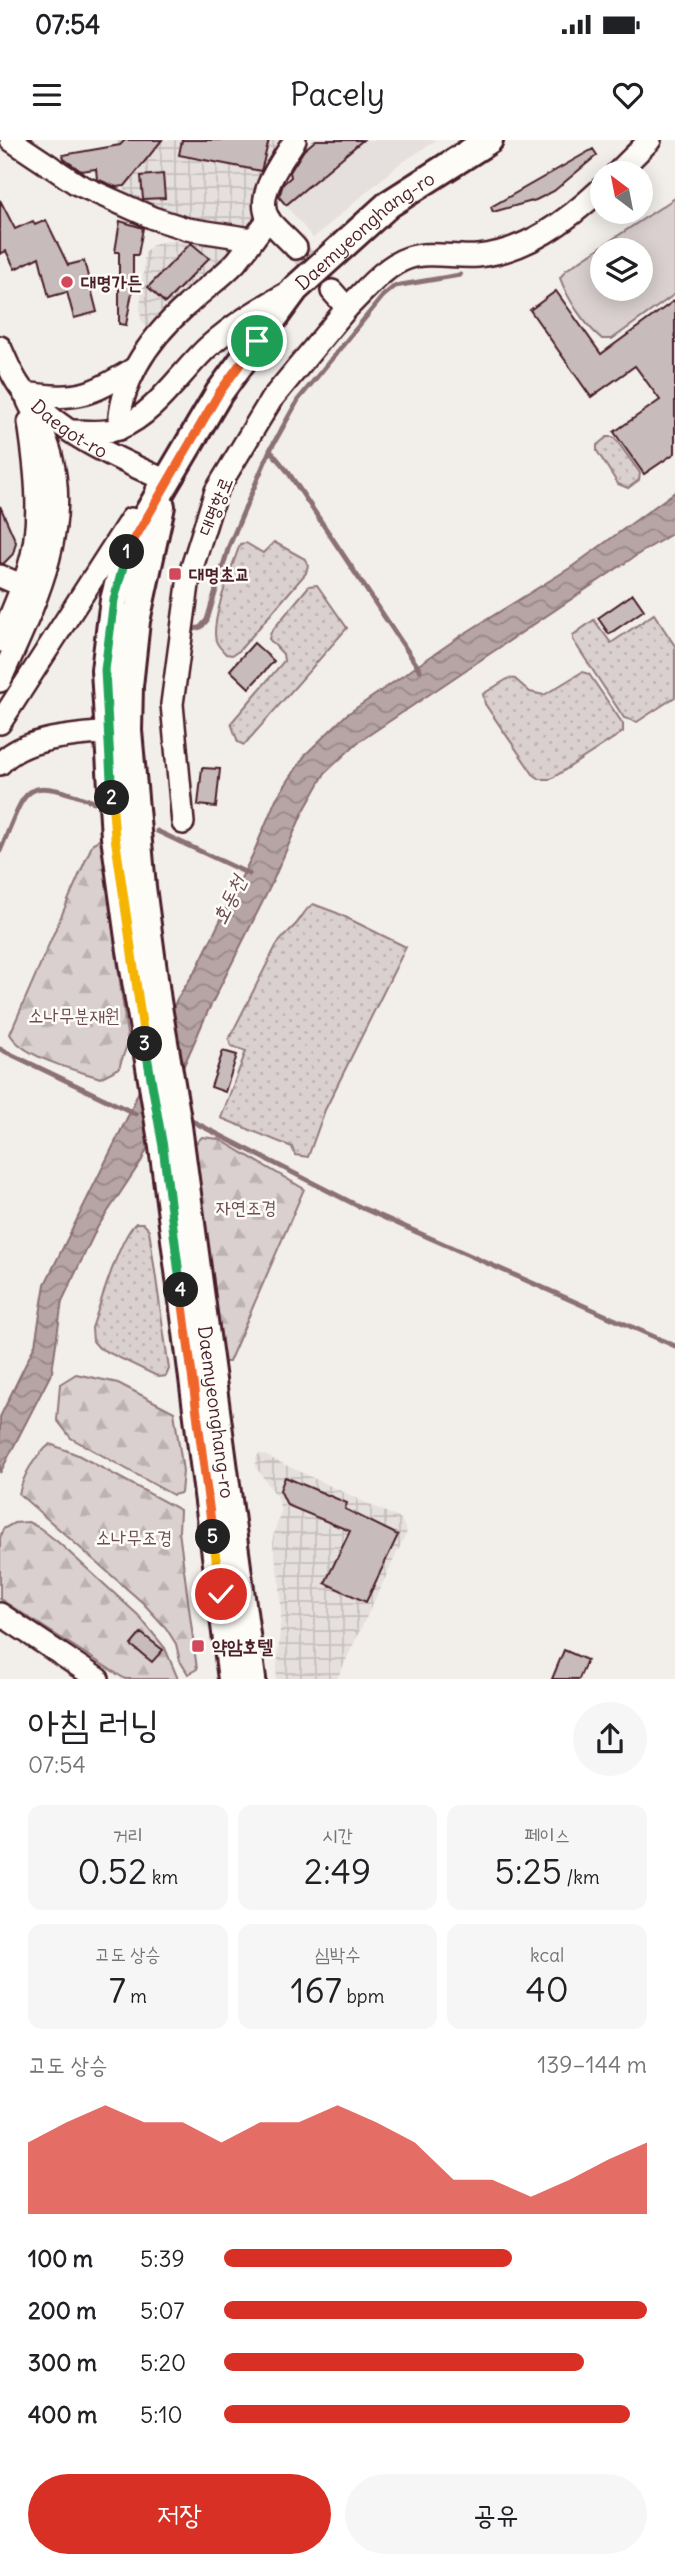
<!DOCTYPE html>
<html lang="ko">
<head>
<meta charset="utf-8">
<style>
  :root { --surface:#fff; --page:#f6f6f6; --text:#202124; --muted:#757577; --accent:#d93025 }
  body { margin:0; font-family:Delius,"Poor Story",sans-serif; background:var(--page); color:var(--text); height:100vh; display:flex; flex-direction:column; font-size:26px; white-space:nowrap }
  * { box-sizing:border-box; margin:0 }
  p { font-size:23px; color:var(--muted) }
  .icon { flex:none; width:38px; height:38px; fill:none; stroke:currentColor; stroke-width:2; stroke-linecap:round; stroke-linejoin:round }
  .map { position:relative; height:1539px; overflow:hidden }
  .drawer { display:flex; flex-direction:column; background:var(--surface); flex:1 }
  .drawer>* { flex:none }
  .needle { width:46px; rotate:328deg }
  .buttons { position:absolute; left:590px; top:21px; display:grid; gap:14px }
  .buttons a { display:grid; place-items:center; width:63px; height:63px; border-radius:50%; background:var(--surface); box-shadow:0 4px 18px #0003; font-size:35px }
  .pin { position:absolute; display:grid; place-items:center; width:60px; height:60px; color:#fff; margin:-30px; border:4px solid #fff; border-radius:50%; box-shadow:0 2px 7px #0007 }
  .km { position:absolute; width:35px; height:35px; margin:-18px; border-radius:50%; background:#222; color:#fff; font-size:19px; line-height:35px; text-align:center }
  .round { display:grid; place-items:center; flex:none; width:74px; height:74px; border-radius:37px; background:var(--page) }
  .summary { display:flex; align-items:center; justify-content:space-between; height:119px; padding:0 28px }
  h1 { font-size:38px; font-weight:600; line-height:52px }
  .stats { display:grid; grid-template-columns:repeat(3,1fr); gap:10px; height:119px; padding:7px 28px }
  .stats div { display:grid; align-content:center; border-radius:14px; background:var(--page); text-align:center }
  .stats b { font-size:35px; font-weight:600 }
  .stats small { font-size:19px; font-weight:400 }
  .stats p { font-size:19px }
  .chart { height:196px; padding:14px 28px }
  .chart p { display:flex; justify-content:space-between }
  .chart svg { width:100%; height:126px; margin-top:7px; fill:var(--accent); opacity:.7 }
  .action { display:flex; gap:14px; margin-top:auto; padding:14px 28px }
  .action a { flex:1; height:80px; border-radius:42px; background:var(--accent); color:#fff; font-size:28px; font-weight:600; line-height:80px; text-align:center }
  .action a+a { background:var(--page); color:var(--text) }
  ul { padding:0 28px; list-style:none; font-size:23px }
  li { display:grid; grid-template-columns:112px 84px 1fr; align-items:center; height:52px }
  li i { height:18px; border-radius:9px; background:var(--accent) }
  .status { display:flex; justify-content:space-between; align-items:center; height:49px; padding:0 35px; background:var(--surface); direction:ltr }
  .status svg { height:19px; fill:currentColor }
  header { display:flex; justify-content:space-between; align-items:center; height:91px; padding:0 28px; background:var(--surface); font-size:32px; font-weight:600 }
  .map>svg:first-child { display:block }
  .built { fill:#e5dfdd }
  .industrial { fill:url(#industrial-grid) }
  .grass { fill:#d9d0cf; stroke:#92787d; stroke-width:2; fill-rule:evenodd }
  .forest { fill:url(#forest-firs); stroke:#92787d; stroke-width:2 }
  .park { fill:url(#park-dots); stroke:#92787d; stroke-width:2 }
  .water { fill:url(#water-waves); stroke:#8b6f75; stroke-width:2 }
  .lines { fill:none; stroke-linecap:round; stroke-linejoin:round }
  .stream { stroke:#8b6f75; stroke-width:5 }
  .building { fill:#c8bbbb; stroke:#4a1f2b; stroke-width:2 }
  .minor-tunnel { stroke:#d0c5c5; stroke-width:21; stroke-dasharray:21 10; stroke-linecap:butt }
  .minor-casing { stroke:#4a1f2b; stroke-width:26 }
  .major-casing { stroke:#4a1f2b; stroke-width:32 }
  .minor { stroke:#fdfcf7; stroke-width:21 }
  .major { stroke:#fdfcf7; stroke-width:26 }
  .split-1-casing { stroke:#fff; stroke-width:14 }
  .split-2-casing { stroke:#fff; stroke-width:14 }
  .split-3-casing { stroke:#fff; stroke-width:14 }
  .split-4-casing { stroke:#fff; stroke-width:14 }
  .split-5-casing { stroke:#fff; stroke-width:14 }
  .split-6-casing { stroke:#fff; stroke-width:14 }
  .split-1 { stroke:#f0652b; stroke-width:9 }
  .split-2 { stroke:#22a559; stroke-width:9 }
  .split-3 { stroke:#f5b400; stroke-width:9 }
  .split-4 { stroke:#22a559; stroke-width:9 }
  .split-5 { stroke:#f0652b; stroke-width:9 }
  .split-6 { stroke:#f5b400; stroke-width:9 }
  .poi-dot { fill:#d1495b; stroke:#fdfcf7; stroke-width:2.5 }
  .labels { text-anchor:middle; stroke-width:5; stroke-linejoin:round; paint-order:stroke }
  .street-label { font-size:19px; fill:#4a1f2b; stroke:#fdfcf7 }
  .poi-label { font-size:19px; font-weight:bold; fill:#4a1f2b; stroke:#fdfcf7; text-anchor:start }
  .park-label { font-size:19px; fill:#6e4b54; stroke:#fdfcf7 }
  .water-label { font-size:21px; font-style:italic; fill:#704e56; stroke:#fdfcf7 }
</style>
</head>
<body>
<div class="status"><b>07:54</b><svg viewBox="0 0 49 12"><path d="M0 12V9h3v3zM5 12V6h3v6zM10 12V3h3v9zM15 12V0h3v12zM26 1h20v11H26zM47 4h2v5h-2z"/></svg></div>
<header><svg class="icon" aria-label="menu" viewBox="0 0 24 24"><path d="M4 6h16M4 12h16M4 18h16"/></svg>Pacely<svg class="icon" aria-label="heart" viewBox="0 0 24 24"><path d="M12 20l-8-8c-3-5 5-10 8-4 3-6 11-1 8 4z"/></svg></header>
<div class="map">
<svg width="675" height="1539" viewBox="0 0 675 1539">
  <defs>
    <pattern id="industrial-grid" width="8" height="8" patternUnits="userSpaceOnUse" patternTransform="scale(1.75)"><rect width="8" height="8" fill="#e5dfdd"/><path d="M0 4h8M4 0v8" fill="none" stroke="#c6bfbe"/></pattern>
    <pattern id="forest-firs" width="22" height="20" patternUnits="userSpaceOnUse" patternTransform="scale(1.75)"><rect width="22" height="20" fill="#d9d0cf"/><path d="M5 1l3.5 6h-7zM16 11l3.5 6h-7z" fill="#bcb2b2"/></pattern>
    <pattern id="park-dots" width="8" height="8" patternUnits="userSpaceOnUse" patternTransform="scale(1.75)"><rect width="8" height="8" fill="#d9d0cf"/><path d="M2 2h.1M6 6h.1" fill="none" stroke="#bcb2b2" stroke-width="1.8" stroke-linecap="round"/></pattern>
    <pattern id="water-waves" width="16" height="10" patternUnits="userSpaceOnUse" patternTransform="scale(1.75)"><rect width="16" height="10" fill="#b7a5a6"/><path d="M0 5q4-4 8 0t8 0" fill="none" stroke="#978687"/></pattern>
  </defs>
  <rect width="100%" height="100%" fill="#f2efeb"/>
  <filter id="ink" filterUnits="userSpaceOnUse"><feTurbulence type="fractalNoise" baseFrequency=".0143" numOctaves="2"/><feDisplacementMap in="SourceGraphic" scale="14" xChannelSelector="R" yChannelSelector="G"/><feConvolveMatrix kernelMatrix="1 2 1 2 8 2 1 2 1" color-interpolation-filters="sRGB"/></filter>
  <g filter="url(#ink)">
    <path class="built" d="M316 0H437L398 25 313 98 274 51 288 39 294 19Z"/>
    <path class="industrial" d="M286 0 257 60 254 83 250 88 211 86 126 58 117 0Z
      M187 99 236 106 219 125 180 155 151 186 147 187 141 180 140 171 145 112 155 103Z
      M262 1314 401 1379 407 1392 337 1539H276L281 1476 280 1446 273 1405V1397L281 1371 278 1358 255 1326 257 1315Z"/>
    <path class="grass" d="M675 58V154L612 199H602C584 184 568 160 560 138L566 130ZM602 110H640V149H602Z"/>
    <path class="forest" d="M101 699 128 902 119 928 100 938C73 929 24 918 10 894L93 703Z
      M202 997 219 999 304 1049 229 1222H220L193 1014 195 1004Z
      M76 1234 118 1243 174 1272 183 1331 181 1353 173 1355 71 1298 57 1280 60 1244Z
      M50 1304 78 1315 180 1370 179 1391 197 1529 188 1534 180 1521 176 1504 166 1488 143 1463 19 1354C24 1333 33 1319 50 1304Z
      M28 1382 40 1388 59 1403 138 1475 165 1508 178 1539H125L0 1459V1398L3 1389 14 1383Z"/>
    <path class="park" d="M607 297H613L617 301 640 333 639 340 628 348 618 344 597 311V305Z
      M274 402 305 419 308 425 306 433 239 511 232 515 226 514C222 510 218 506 216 501 210 480 233 425 240 404L246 403 263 413Z
      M317 445 347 488 244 605 238 602 231 583 284 521 283 514 269 499 271 492 309 446Z
      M654 474 675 506V557L637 582 624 578 573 500V495L594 480 611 503Z
      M582 532 589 534 623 584V592L551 639H540L533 634 485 564 483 554 509 538 515 539 530 552 544 555Z
      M313 764 337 773 406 807 325 970 308 1017 295 1015 292 1007 221 978 246 911 231 906 229 899 276 806C282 797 290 791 297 783 303 776 305 769 313 764Z
      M136 1083H143L149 1090 169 1229 166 1236 159 1237 99 1208 93 1201 92 1188C100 1165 120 1096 136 1083Z"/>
    <path class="water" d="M675 352V392L640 413 357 603 325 633 302 674 271 745 208 871 142 1020 97 1088 62 1161 52 1232 0 1333V1277L35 1205 45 1144 131 970 177 859 197 828 253 714 276 659 306 614 346 575 462 495 570 428Z"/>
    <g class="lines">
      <path class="stream" d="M0 449 2 450
        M192 490 201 487 207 480 229 406 270 310
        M420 530 288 332 270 310 298 260 383 156 395 146 460 135
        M157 691 249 734
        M0 711C28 646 21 635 94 662
        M0 909 136 974
        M186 978 360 1067 675 1206"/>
    </g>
    <path class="building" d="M125 0H162L125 46 116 47 97 39 96 29 81 31 64 19 63 15 120 5Z
      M182 0H269L261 31 179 15Z
      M316 0H363L286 65 279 57 283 44 291 37 290 32 304 10Z
      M593 9 597 15 554 51 536 60 493 72 491 67Z
      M163 34 165 58 143 59 141 36Z
      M0 60 15 89 33 81 35 85 46 80 68 125 84 121 97 172 74 178 67 152 49 157 39 117 15 129 6 111 0 114Z
      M120 81 143 88 138 115H133V147L126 185 119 184V112H115Z
      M191 103 209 118 165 163 148 147Z
      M556 151 601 214 675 160V313L644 334 614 292 660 260 635 226 591 257 530 170Z
      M0 366 16 402 13 414 3 424 0 423Z
      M633 454 644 470 609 494 598 478Z
      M254 503 274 521 249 548 230 530Z
      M202 628 220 629 216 667 198 665Z
      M223 911 237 915 225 952 211 947Z
      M285 1337 347 1363 345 1369 398 1395 366 1462 325 1443 350 1391 287 1365 280 1350Z
      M141 1493 163 1510 152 1522 131 1505Z
      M564 1510 587 1520 579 1539H552Z"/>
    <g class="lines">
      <path class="minor-tunnel" d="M296 108 332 151"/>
      <defs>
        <g id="minor">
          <path d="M11 0 77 44 153 78 187 89 252 99"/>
          <path d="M295 0C283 20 253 56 269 80 277 90 288 99 296 108"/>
          <path d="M617 33 650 0"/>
          <path d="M332 151 347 168C365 151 384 126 408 118 430 111 455 118 478 116 527 111 567 81 602 48"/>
          <path id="s1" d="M0 207C7 222 14 242 26 254 64 296 116 318 167 341L157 350"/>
          <path d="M24 253C77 261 89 256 135 228"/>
          <path d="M119 289C120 239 151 197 187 165 203 150 221 138 236 122 247 109 257 93 269 79"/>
          <path d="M72 291C86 291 106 294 120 288 155 274 181 232 208 207 235 183 262 167 293 150"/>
          <path d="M0 436 21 445"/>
          <path d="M0 501C9 478 20 454 28 430 43 384 36 329 29 282"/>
          <path d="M0 541C31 470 72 395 51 315 46 296 36 278 28 261"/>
          <path d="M0 583 131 379"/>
          <path d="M0 624C25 594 88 595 124 591"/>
          <path d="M183 683 172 564 189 437 216 351 271 260 347 168"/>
          <path d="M0 1474 98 1539"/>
        </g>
        <g id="major">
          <path id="s2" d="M161 366 136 481 129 546 128 591 142 747 157 861 177 979 252 1539"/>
          <path id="s3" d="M232 1539 163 1007 129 798 115 697 105 530 114 460 128 407 219 253 295 149 389 64 489 0"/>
        </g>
      </defs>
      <use href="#minor" class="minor-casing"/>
      <use href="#major" class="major-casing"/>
      <use href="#minor" class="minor"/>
      <use href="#major" class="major"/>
    </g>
  </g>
  <g class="lines" filter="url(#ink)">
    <defs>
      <path id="split-1" d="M127 412 219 253 257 201"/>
      <path id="split-2" d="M112 658 105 530 114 460 127 412"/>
      <path id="split-3" d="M112 658 115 697 145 904"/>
      <path id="split-4" d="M145 904 163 1007 181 1150"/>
      <path id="split-5" d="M181 1150 213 1397"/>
      <path id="split-6" d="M213 1397 221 1454"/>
    </defs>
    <use href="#split-1" class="split-1-casing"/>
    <use href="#split-2" class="split-2-casing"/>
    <use href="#split-3" class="split-3-casing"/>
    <use href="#split-4" class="split-4-casing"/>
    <use href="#split-5" class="split-5-casing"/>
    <use href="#split-6" class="split-6-casing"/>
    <use href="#split-1" class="split-1"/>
    <use href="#split-2" class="split-2"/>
    <use href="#split-3" class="split-3"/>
    <use href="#split-4" class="split-4"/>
    <use href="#split-5" class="split-5"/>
    <use href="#split-6" class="split-6"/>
  </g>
  <g class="poi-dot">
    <circle cx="67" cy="142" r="7"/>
    <rect x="168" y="427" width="14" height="14" rx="3.5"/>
    <rect x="191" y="1499" width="14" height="14" rx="3.5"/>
  </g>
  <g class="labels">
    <g class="street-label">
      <text dy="7" stroke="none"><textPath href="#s3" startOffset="1542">Daemyeonghang-ro</textPath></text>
      <text dy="7" stroke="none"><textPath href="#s1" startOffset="110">Daegot-ro</textPath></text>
      <text transform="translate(215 366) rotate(-68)" y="7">대명항로</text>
      <text dy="7" stroke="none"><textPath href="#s2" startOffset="915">Daemyeonghang-ro</textPath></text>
    </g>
    <g class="poi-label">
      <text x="81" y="149">대명가든</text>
      <text x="189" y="441">대명초교</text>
      <text x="212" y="1513">약암호텔</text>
    </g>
    <g class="park-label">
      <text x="74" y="882">소나무분재원</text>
      <text x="246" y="1074">자연조경</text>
      <text x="134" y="1404">소나무조경</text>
    </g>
    <g class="water-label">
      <text transform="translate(229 760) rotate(-64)" y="7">호동천</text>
    </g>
  </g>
</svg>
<div class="buttons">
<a><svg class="needle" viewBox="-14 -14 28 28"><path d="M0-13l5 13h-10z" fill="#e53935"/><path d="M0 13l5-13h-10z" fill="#757577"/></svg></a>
<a><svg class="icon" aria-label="layers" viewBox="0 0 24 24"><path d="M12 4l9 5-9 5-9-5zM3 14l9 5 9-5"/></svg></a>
</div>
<div class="pin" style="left:257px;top:201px;background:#1e9e55"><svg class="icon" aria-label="arrive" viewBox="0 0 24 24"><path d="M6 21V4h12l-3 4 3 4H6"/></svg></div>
<div class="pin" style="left:221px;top:1454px;background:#d93025"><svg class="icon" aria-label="check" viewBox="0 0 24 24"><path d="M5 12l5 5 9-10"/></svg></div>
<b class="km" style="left:127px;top:412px">1</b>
<b class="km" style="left:112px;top:658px">2</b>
<b class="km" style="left:145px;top:904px">3</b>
<b class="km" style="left:181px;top:1150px">4</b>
<b class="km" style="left:213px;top:1397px">5</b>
</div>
<section class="drawer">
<div class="summary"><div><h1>아침 러닝</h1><p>07:54</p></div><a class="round"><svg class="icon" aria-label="share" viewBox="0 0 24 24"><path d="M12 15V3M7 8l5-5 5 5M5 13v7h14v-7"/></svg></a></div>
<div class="stats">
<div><p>거리</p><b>0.52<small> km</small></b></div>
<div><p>시간</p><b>2:49</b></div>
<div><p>페이스</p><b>5:25<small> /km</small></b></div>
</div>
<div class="stats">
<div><p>고도 상승</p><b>7<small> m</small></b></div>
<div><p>심박수</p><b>167<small> bpm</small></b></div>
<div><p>kcal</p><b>40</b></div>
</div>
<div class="chart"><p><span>고도 상승</span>139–144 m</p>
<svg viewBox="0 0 160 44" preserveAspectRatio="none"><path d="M0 44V19L10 12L20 6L30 12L40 12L50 19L60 12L70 12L80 6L90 12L100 19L110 32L120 32L130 38L140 32L150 25L160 19V44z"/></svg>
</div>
<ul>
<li><b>100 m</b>5:39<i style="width:68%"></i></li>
<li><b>200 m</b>5:07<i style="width:100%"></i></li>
<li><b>300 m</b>5:20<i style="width:85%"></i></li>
<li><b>400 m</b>5:10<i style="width:96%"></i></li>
</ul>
<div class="action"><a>저장</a><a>공유</a></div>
</section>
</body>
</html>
